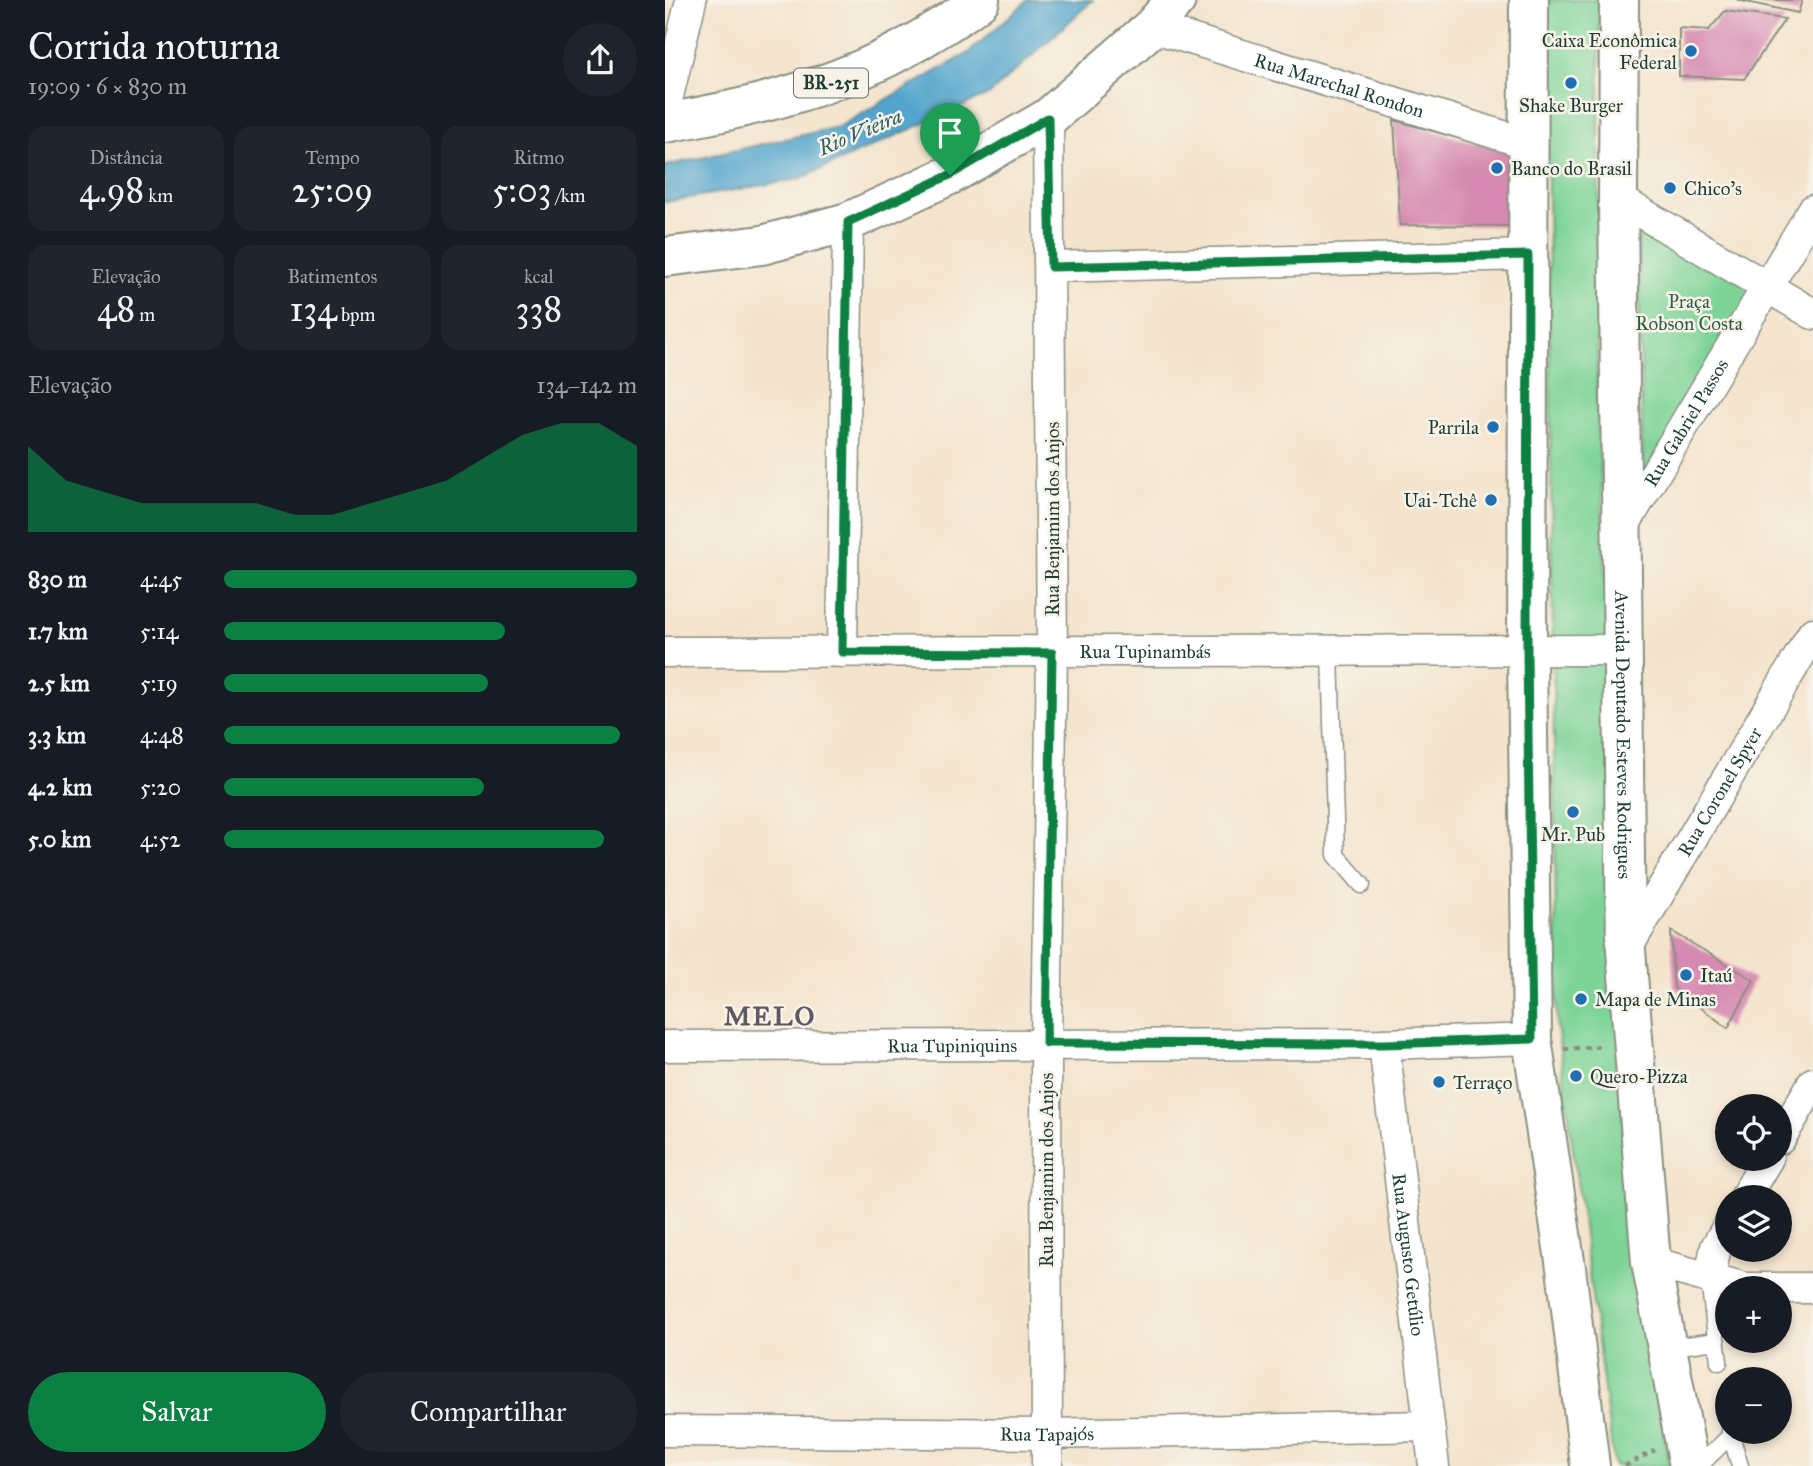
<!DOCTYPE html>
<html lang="pt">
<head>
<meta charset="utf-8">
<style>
  :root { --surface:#171b24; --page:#20242c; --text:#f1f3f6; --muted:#9ea1a6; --accent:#0b8043 }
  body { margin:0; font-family:"IM FELL Great Primer",serif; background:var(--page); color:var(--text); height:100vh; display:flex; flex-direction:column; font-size:26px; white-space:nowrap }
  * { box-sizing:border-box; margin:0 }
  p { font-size:23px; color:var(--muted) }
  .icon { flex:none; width:38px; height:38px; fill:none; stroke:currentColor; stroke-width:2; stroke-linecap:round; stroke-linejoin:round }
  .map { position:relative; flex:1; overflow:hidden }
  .details { display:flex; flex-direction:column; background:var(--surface); width:665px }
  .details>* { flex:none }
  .controls { position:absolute; left:1050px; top:1094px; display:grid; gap:14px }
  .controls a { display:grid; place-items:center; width:77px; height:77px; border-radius:50%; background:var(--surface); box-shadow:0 4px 10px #0003; font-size:35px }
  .pin { position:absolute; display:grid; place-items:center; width:60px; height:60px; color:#fff; margin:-72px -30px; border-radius:50% 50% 50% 0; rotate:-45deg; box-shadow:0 0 7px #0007 }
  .pin .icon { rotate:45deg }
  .round { display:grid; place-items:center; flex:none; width:74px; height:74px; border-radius:37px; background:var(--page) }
  .overview { display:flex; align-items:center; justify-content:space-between; height:119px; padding:0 28px }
  h1 { font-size:38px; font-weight:600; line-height:52px }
  .figures { display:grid; grid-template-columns:repeat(3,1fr); gap:10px; height:119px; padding:7px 28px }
  .figures div { display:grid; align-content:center; border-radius:18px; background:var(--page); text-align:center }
  .figures b { font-size:35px; font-weight:600 }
  .figures small { font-size:19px; font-weight:400 }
  .figures p { font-size:19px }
  .chart { height:196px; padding:14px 28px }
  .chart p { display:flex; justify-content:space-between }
  .chart svg { width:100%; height:126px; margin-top:7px; fill:var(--accent); opacity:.7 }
  .primary-button { display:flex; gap:14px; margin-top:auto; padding:14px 28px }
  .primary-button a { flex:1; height:80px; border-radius:42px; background:var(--accent); color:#fff; font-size:28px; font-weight:600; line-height:80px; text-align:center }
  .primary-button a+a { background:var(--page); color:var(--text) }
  ul { padding:0 28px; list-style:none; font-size:23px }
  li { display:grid; grid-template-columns:112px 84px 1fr; align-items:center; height:52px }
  li i { height:18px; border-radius:9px; background:var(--accent) }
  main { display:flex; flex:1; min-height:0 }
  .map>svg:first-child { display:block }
  .green { fill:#7ed498; stroke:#4e8866; stroke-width:2 }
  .water { fill:#52a5cd; stroke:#387180; stroke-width:2 }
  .building { fill:#d689b1 }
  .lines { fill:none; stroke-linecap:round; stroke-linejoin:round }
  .service-casing { stroke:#8a9080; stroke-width:19 }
  .minor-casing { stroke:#8a9080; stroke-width:33 }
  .tertiary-casing { stroke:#8a9080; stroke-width:42 }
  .primary-casing { stroke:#8a9080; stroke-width:42 }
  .path { stroke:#8a9080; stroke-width:4.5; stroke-dasharray:5 5; stroke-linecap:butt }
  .service { stroke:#fff; stroke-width:16 }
  .minor { stroke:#fff; stroke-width:30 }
  .tertiary { stroke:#fff; stroke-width:38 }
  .primary { stroke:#fff; stroke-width:38 }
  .route-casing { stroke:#fff; stroke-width:14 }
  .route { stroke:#0b8043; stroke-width:9 }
  .poi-dot { fill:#1f6fb2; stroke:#f7f3e8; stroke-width:2.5 }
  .labels { text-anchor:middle; stroke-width:5; stroke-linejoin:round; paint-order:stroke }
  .shield { fill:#f7f3e8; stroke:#60746a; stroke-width:2 }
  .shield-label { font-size:18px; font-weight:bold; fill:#1f3d34 }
  .poi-label { font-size:19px; fill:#1f3d34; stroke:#f7f3e8; text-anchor:start }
  .street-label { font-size:19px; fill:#1f3d34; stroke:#f7f3e8 }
  .park-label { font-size:19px; fill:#325b48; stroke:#f7f3e8 }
  .water-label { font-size:21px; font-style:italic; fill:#2e5c62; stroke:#f7f3e8 }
  .district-label { font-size:26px; font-weight:bold; letter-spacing:2px; fill:#5f5860; stroke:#f7f3e8 }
</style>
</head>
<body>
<main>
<section class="details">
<div class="overview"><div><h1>Corrida noturna</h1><p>19:09 · 6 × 830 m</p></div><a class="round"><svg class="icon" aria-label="share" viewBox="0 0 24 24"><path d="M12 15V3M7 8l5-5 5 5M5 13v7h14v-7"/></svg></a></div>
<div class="figures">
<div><p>Distância</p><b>4.98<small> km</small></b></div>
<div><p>Tempo</p><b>25:09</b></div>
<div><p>Ritmo</p><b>5:03<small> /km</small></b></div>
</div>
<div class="figures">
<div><p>Elevação</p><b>48<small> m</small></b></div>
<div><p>Batimentos</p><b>134<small> bpm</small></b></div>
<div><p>kcal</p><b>338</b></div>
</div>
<div class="chart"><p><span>Elevação</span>134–142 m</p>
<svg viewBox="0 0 160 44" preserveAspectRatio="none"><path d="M0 44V14L10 26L20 30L30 34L40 34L50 34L60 34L70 38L80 38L90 34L100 30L110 26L120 18L130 10L140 6L150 6L160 14V44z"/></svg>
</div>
<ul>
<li><b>830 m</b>4:45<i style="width:100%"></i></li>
<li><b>1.7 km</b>5:14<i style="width:68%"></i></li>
<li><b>2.5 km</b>5:19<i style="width:64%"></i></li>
<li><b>3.3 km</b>4:48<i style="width:96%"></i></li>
<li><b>4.2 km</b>5:20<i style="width:63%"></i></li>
<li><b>5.0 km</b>4:52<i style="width:92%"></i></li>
</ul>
<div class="primary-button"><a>Salvar</a><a>Compartilhar</a></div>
</section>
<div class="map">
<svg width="1148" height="1466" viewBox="0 0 1148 1466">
  <rect width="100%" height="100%" fill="#f7f3e8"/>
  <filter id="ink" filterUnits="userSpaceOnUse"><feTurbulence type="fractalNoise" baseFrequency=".0143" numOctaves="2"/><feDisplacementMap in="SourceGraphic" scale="14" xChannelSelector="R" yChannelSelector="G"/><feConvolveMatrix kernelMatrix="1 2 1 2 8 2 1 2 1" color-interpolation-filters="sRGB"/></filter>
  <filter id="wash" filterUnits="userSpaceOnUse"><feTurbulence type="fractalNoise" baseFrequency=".00686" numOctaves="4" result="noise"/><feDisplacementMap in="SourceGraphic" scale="28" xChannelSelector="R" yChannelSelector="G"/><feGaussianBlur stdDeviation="1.57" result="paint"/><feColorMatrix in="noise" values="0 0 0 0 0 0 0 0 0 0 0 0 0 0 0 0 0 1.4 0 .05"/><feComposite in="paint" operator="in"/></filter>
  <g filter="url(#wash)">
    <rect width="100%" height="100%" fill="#f4e4cd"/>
    <path class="green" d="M881 0H935L932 396 943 623 947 900 962 1205 980 1337 1005 1466H949L892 1026Z
      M973 222 1096 294 978 476Z"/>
    <path class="water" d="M363 0H428L325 94 134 179 0 202V166L173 127 302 54Z"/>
    <g id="blocks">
      <path class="building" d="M1072 0H1137L1133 13Z
        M1060 11 1120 19 1079 79 1014 76V28L1044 30Z
        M729 120 853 155 850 226 735 225Z
        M1006 931 1089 980 1063 1028 1009 988Z"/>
    </g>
  </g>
  <g filter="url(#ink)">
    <use href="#blocks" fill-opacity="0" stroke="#8a9080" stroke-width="2"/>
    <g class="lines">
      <defs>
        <path id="service" d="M665 653 671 855 697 885
          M1044 1279 1054 1362
          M1002 1348 1050 1341
          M1061 1408 1062 1414
          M1066 1435 1075 1466
          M1034 1466 1066 1435 1065 1432"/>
        <g id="minor">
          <path id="s1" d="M487 27 861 143"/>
          <path d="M0 109 26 0"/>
          <path d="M953 199 1148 314"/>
          <path d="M386 267 863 255"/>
          <path id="s2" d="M958 527 1148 210"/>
          <path id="s3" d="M0 652 960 650"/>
          <path d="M177 652 183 222"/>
          <path id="s4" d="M961 950 1148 633"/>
          <path id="s5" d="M719 1044 769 1466"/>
          <path id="s6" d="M0 1046 719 1044 867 1039"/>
          <path d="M1115 1139 1148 1083"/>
          <path d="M1080 1197 1103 1158"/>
          <path d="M986 1262 1080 1288"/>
          <path d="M1044 1279 1051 1247 1062 1228"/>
          <path d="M1081 1288H1148"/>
          <path id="s7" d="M0 1431 382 1434 764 1426"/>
          <path d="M382 1466 381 1043 387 653 383 118"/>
        </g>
        <g id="tertiary">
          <path d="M864 0 862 653 867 1039 901 1268 925 1466"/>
          <path id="s8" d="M954 0 953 199 961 950 986 1262 1024 1466"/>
        </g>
        <path id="primary" d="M0 123C94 107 185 84 266 33 283 23 300 13 315 0
          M0 257 97 245 183 222 285 175 383 118 487 27 511 0"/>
      </defs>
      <use href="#service" class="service-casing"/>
      <use href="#minor" class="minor-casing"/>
      <use href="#tertiary" class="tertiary-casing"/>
      <use href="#primary" class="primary-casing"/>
      <path class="path" d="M899 1049 939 1046
        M960 1466 990 1450"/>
      <use href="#service" class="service"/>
      <use href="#minor" class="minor"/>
      <use href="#tertiary" class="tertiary"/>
      <use href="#primary" class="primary"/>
    </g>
  </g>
  <g class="lines" filter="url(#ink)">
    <defs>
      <path id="route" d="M383 118 386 267 863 255 862 653 867 1039 719 1044 381 1043 387 653 177 652 183 222 285 175Z"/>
    </defs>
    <use href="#route" class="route-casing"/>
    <use href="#route" class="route"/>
  </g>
  <g class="poi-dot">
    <circle cx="1026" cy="51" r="7"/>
    <circle cx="906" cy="83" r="7"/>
    <circle cx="832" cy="168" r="7"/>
    <circle cx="1005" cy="188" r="7"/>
    <circle cx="828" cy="427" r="7"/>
    <circle cx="826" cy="500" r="7"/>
    <circle cx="908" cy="812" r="7"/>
    <circle cx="1021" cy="975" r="7"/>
    <circle cx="916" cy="999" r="7"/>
    <circle cx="911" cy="1076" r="7"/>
    <circle cx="774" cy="1082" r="7"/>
  </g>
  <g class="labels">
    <rect class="shield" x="129" y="68.5" width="74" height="29" rx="5"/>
    <g class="shield-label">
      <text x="166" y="89">BR-251</text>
    </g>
    <g class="poi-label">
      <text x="1012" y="47" text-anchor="end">Caixa Econômica<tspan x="1012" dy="22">Federal</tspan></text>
      <text x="906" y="112" text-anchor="middle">Shake Burger</text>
      <text x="846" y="175">Banco do Brasil</text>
      <text x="1019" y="195">Chico's</text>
      <text x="814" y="434" text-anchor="end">Parrila</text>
      <text x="812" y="507" text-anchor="end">Uai-Tchê</text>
      <text x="908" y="841" text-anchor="middle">Mr. Pub</text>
      <text x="1035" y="982">Itaú</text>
      <text x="930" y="1006">Mapa de Minas</text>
      <text x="925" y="1083">Quero-Pizza</text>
      <text x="788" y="1089">Terraço</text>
    </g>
    <g class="street-label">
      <text dy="7" stroke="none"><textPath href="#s1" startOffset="196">Rua Marechal Rondon</textPath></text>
      <text dy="7" stroke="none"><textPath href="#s2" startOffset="122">Rua Gabriel Passos</textPath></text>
      <text transform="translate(387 519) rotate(-90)" y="7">Rua Benjamim dos Anjos</text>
      <text dy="7" stroke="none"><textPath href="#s3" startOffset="480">Rua Tupinambás</textPath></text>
      <text dy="7" stroke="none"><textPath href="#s8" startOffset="735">Avenida Deputado Esteves Rodrigues</textPath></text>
      <text dy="7" stroke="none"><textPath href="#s4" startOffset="184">Rua Coronel Spyer</textPath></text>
      <text dy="7" stroke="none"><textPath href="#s6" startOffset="287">Rua Tupiniquins</textPath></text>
      <text transform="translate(381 1170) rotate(-90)" y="7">Rua Benjamim dos Anjos</text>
      <text dy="7" stroke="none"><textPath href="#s5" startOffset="212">Rua Augusto Getúlio</textPath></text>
      <text dy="7" stroke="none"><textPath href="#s7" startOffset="382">Rua Tapajós</textPath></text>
    </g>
    <g class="park-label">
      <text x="1024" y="308">Praça<tspan x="1024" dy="22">Robson Costa</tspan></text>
    </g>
    <g class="water-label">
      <text transform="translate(195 132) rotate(-23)" y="7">Rio Vieira</text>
    </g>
    <g class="district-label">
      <text x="105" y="1025">MELO</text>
    </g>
  </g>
</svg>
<div class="controls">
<a><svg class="icon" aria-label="locate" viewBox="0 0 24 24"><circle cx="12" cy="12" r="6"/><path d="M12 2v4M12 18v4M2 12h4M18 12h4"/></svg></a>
<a><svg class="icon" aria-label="layers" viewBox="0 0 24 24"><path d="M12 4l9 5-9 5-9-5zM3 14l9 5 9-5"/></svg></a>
<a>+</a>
<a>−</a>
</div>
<div class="pin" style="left:285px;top:175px;background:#1e9e55"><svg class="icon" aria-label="arrive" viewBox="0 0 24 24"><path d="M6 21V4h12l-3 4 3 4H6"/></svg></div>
</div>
</main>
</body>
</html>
